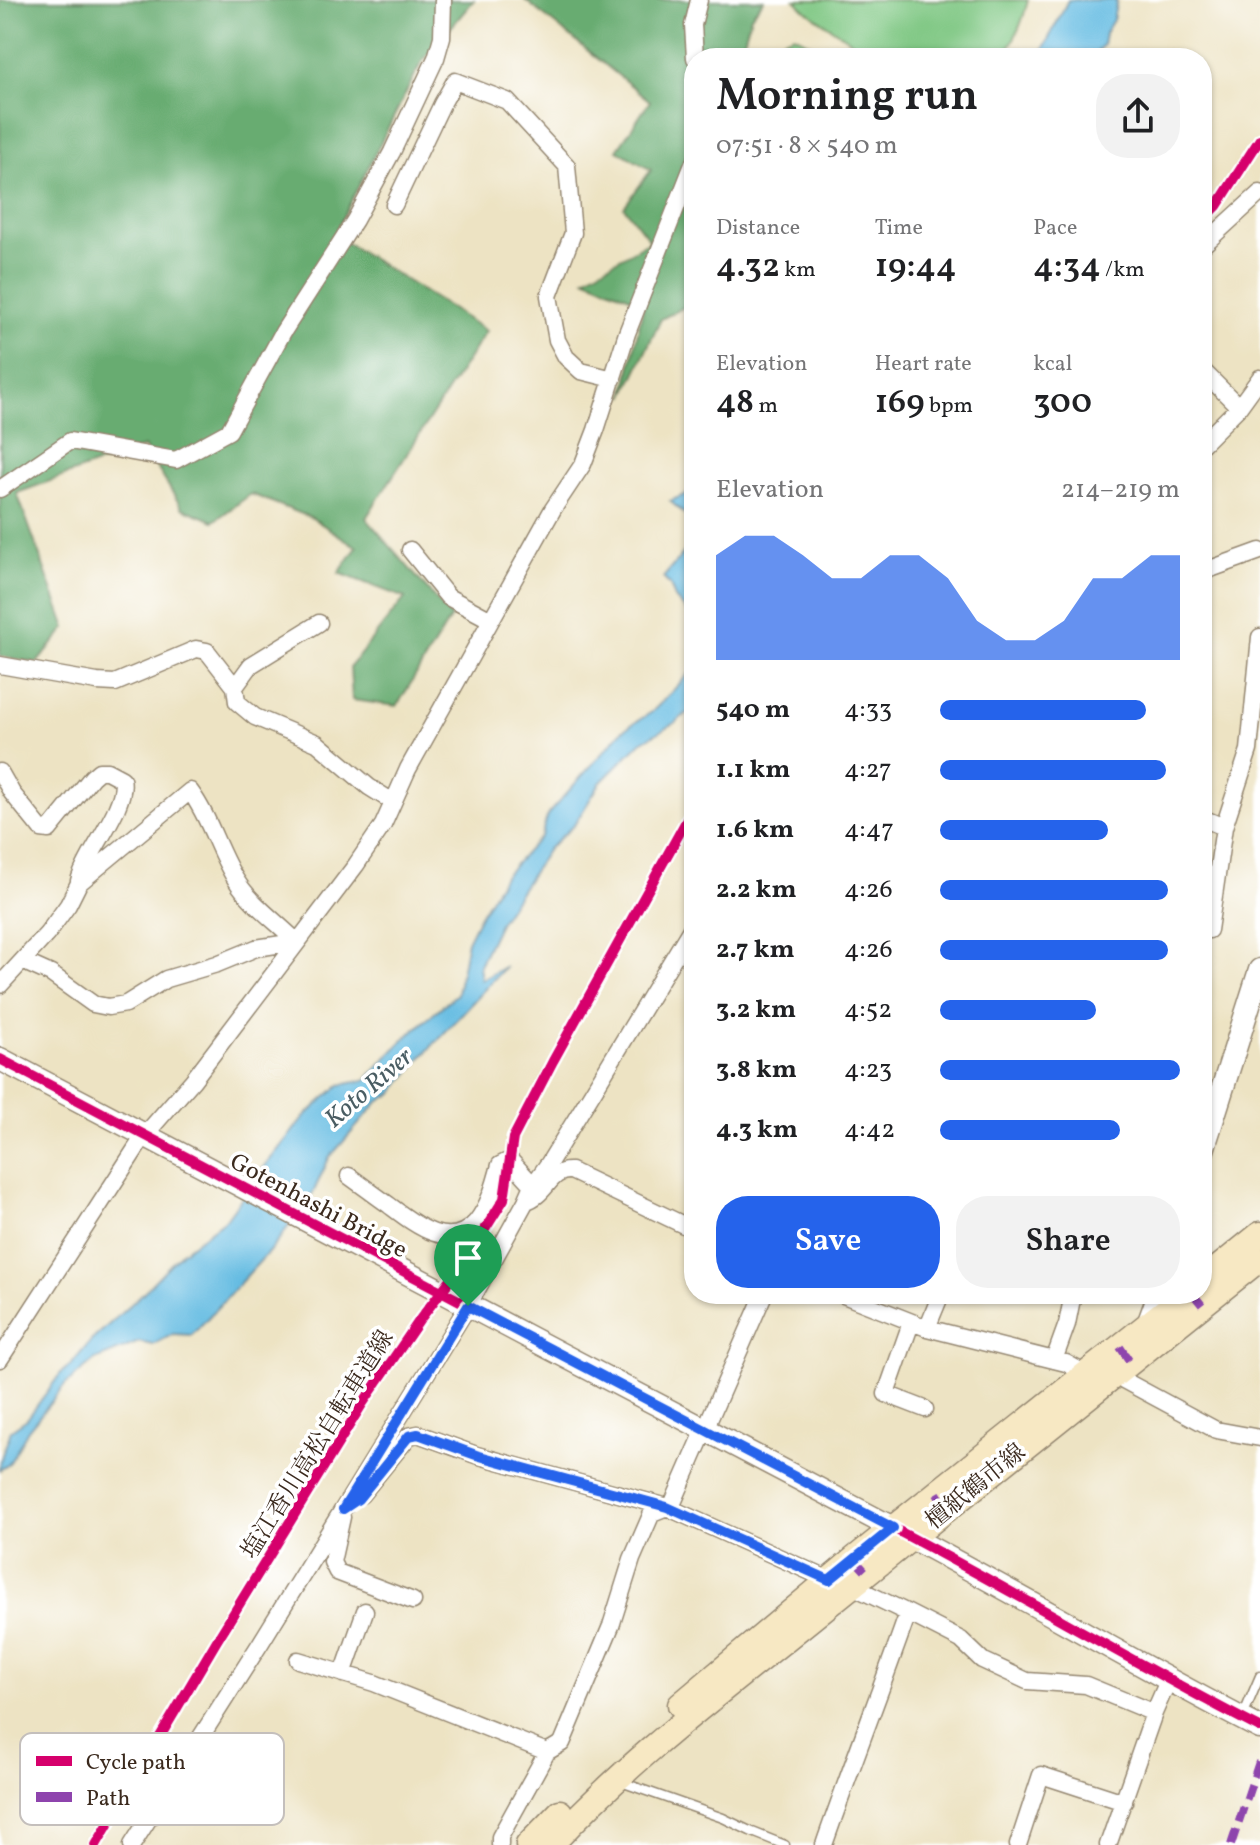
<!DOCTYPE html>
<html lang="en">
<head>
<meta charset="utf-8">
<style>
  :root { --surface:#fff; --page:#f2f2f2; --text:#202124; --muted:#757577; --accent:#2563eb }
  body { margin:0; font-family:Vollkorn,"Noto Serif JP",serif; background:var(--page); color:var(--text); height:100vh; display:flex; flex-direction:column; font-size:30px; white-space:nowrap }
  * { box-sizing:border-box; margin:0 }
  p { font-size:26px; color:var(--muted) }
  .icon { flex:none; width:44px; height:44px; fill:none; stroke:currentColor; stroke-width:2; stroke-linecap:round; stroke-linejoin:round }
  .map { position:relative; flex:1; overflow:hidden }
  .drawer { position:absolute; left:684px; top:48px; width:528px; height:1256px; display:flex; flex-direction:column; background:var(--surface); border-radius:32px; box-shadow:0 2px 6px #0004 }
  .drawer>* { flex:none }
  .pin { position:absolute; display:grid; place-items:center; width:68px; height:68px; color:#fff; margin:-82px -34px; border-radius:50% 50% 50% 0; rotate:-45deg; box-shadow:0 0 8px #0007 }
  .pin .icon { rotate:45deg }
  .round { display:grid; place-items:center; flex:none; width:84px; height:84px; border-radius:32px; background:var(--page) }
  .overview { display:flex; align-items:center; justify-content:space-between; height:136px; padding:0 32px }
  h1 { font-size:44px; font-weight:600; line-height:60px }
  .metrics { display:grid; grid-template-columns:repeat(3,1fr); gap:12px; height:136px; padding:8px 32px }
  .metrics div { display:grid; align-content:center }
  .metrics b { font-size:34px; font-weight:600 }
  .metrics small { font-size:22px; font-weight:400 }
  .metrics p { font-size:22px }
  .chart { height:224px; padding:16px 32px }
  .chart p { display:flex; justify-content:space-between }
  .chart svg { width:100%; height:144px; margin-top:8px; fill:var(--accent); opacity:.7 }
  .cta { display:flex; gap:16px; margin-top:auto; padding:16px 32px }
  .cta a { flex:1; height:92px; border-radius:32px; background:var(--accent); color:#fff; font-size:32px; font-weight:600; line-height:92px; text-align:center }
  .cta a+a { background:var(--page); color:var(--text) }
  ul { padding:0 32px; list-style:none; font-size:26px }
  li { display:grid; grid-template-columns:128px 96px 1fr; align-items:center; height:60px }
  li i { height:20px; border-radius:10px; background:var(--accent) }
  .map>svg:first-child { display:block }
  .green { fill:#7fc783; stroke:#5d7850; stroke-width:2 }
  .forest { fill:#67ac71; stroke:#516b48; stroke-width:2 }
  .water { fill:#65bce2; stroke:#507380; stroke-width:2 }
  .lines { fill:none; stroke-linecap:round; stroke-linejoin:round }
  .service-casing { stroke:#948670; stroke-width:11 }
  .minor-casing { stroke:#948670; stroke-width:19 }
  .tertiary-casing { stroke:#948670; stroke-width:25 }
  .secondary-casing { stroke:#948670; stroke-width:27 }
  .service { stroke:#fff; stroke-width:8 }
  .minor { stroke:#fff; stroke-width:16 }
  .tertiary { stroke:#fff; stroke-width:22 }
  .secondary { stroke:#f7e8c3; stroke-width:24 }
  .quiet { stroke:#8e44ad; stroke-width:8; stroke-dasharray:16 8; stroke-linecap:butt }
  .cycleway-casing { stroke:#fff; stroke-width:15 }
  .cycleway { stroke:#d6006c; stroke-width:10 }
  .route-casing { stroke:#fff; stroke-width:16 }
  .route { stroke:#2563eb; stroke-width:10 }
  .labels { text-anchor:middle; stroke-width:7; stroke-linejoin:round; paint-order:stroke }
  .street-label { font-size:24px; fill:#3b2a1e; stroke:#fff }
  .water-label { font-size:26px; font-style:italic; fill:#4a5d63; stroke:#fff }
  .key { fill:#fff; stroke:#c4bfbc; stroke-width:2 }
  .key-label { font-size:22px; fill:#3b2a1e }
</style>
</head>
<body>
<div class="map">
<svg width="1260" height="1845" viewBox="0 0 1260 1845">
  <rect width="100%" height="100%" fill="#fff"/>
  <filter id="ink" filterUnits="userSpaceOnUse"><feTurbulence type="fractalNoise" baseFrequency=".0125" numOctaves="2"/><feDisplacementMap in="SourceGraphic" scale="16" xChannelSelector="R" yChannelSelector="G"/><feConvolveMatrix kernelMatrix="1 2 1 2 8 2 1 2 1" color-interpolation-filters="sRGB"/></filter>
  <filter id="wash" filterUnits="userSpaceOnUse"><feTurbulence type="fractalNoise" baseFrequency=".006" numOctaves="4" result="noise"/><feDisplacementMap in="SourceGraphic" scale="32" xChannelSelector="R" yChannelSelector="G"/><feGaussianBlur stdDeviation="1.8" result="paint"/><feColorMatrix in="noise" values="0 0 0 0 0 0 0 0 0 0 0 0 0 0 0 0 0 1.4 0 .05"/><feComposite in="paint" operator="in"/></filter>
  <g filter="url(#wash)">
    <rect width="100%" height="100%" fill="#ede3c3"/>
    <path class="green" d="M795 0H1028C1023 21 1015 42 1001 58H875L804 9Z
      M794 35 838 58H773L781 40Z"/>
    <path class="forest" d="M0 0H474L421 63 334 235 486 331 366 518 451 617 397 706 352 700 350 667 405 598 339 573 357 547 312 518 251 494 214 521 182 508 144 447 17 493 66 628 37 663 0 656Z
      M525 0H764L751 16 739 58H694V266L684 307 661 319 624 397 644 303 585 278 650 241 624 207 651 170 617 150 650 101Z"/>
    <path class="water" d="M1068 0H1117L1113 20 1105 33 1103 45 1092 58H1039Z
      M694 491V522L670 501Z
      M694 540V619L675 598 670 585 663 578Z
      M694 669V708L673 724 641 742 601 782 574 825 548 849 499 923 479 965 481 980 506 966 421 1058 393 1093 377 1103 329 1158 314 1191 275 1245 192 1335 173 1334 153 1345 139 1342 95 1360 65 1385 28 1430 9 1464 0 1470C0 1451 7 1447 11 1430L27 1419 61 1373 72 1364 91 1341 142 1294 182 1252 226 1219 268 1162 305 1116 340 1085 366 1080 402 1041 435 1012 457 994 467 941 479 917 504 876 541 836 548 814 623 730 652 712Z"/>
  </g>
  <g filter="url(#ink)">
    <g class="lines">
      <defs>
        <path id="service" d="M1242 1718 1260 1676
          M621 1782 723 1818 750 1831 785 1845"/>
        <path id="minor" d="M695 58 693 25 699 0
          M394 205 442 104 455 81 507 101 567 166 573 233 549 296 557 340 566 357 581 371 613 379
          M1202 246 1260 193
          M1202 370 1239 407
          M1202 444 1239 407 1260 378
          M0 489 70 441 176 460 229 431 283 332 355 220 392 152 436 58 442 37 443 0
          M410 550 448 597 491 620
          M1202 572 1260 551
          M0 665 97 682 115 683 196 649 207 651 235 687 237 702 255 717 317 743 369 787 393 802
          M235 687 251 665 319 623
          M0 772 12 793 41 829 49 830 92 777 99 771H107L122 779C129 804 86 854 79 881
          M1202 818 1224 827 1209 930
          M1224 827 1249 750 1260 637
          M22 961 51 974 93 1004 108 1007 126 1004 166 979 217 964 256 948 282 944 293 948
          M0 985 47 934 68 905 79 883 190 791C210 818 218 851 236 880 250 903 278 923 297 942
          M349 1176C363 1186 376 1196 389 1205 413 1223 449 1253 476 1222 489 1206 495 1184 500 1165L510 1160 533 1185
          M526 1201C546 1196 550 1169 571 1171L694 1230
          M841 1294 927 1328 1066 1363 1086 1374
          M911 1323 886 1394 925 1409
          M927 1328 941 1294
          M0 1359 144 1136 193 1080 356 865 383 825 408 769 553 509 583 464 596 430 627 333 694 162
          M1054 1360 1067 1324 1073 1294
          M1114 1375 1216 1430 1260 1438
          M361 1495 409 1436 418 1434 476 1455 667 1507 829 1580
          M342 1517 332 1562 337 1572 413 1601
          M852 1586 908 1613 961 1640 982 1660 1027 1681 1086 1685 1154 1713
          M298 1660 374 1683 547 1752
          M343 1674 365 1611
          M132 1845 260 1644 468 1306 526 1201 533 1185 549 1163 592 1093 694 924
          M500 1845V1837L547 1752 562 1743 611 1626 632 1559 652 1513 672 1505 764 1294
          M824 1845C851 1767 881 1690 908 1613
          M1018 1845 1041 1775 1124 1802
          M1108 1845 1154 1713 1168 1681"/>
        <path id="tertiary" d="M0 1059C295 1216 593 1370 889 1526 1014 1591 1135 1664 1260 1728
          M1202 1153 1260 970
          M1146 1330 1159 1294"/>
        <path id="secondary" d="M1202 1281 1260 1234
          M680 1705 854 1559 1186 1294
          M528 1845 560 1812
          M551 1845C629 1760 722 1691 811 1619 960 1498 1111 1379 1260 1259"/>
      </defs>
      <use href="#service" class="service-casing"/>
      <use href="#minor" class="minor-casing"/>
      <use href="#tertiary" class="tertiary-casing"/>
      <use href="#secondary" class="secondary-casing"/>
      <use href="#service" class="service"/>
      <use href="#minor" class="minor"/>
      <use href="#tertiary" class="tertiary"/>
      <use href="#secondary" class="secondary"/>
      <path class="quiet" d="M1193 1294 1202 1305
        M1120 1347 1130 1362
        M937 1493 947 1509
        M854 1559 867 1573
        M1231 1845 1260 1759"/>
      <defs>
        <path id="cycleway" d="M1202 221 1217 206 1260 139
          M0 1059C295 1216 593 1370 889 1526 1014 1591 1135 1664 1260 1728
          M96 1845 216 1642 363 1403 421 1318 467 1258 504 1199 513 1138 553 1061 694 807"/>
      </defs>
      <use href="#cycleway" class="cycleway-casing"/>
      <use href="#cycleway" class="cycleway"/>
    </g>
  </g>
  <g class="lines" filter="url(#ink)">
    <defs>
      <path id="route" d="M468 1306 893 1528 829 1580 667 1507 476 1455 418 1434 409 1436 358 1499 343 1509Z"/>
    </defs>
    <use href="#route" class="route-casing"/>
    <use href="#route" class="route"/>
  </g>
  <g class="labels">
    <g class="street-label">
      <text transform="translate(319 1205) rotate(28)" y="8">Gotenhashi Bridge</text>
      <text transform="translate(317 1444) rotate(-58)" y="8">塩江香川高松自転車道線</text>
      <text transform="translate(975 1486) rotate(-39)" y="8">檀紙鶴市線</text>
    </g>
    <g class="water-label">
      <text transform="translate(368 1087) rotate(-41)" y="9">Koto River</text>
    </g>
  </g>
  <rect x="20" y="1733" width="264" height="92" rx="12" class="key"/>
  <rect x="36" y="1756" width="36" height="10" fill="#d6006c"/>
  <rect x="36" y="1792" width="36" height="10" fill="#8e44ad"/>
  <g class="key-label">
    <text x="86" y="1769">Cycle path</text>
    <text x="86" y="1805">Path</text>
  </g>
</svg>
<div class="pin" style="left:468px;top:1306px;background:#1e9e55"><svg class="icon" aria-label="arrive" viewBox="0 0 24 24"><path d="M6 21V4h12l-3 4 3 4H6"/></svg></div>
<section class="drawer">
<div class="overview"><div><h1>Morning run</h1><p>07:51 · 8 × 540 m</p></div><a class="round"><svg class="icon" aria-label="share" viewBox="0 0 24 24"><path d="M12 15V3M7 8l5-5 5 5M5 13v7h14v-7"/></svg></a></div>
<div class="metrics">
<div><p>Distance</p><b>4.32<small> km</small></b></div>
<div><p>Time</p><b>19:44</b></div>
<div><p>Pace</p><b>4:34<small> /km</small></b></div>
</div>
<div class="metrics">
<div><p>Elevation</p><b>48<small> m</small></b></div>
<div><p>Heart rate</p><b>169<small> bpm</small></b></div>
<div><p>kcal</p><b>300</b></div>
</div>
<div class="chart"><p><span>Elevation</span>214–219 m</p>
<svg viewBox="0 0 160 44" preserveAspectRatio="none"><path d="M0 44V12L10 6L20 6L30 12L40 19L50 19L60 12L70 12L80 19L90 32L100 38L110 38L120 32L130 19L140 19L150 12L160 12V44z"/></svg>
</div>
<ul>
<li><b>540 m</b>4:33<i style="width:86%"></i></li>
<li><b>1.1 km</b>4:27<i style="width:94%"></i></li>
<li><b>1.6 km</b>4:47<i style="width:70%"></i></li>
<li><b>2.2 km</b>4:26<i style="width:95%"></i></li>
<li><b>2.7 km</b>4:26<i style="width:95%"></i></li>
<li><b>3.2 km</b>4:52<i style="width:65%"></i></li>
<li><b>3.8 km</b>4:23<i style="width:100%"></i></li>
<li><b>4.3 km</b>4:42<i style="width:75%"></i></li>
</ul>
<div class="cta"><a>Save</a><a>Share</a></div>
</section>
</div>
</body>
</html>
